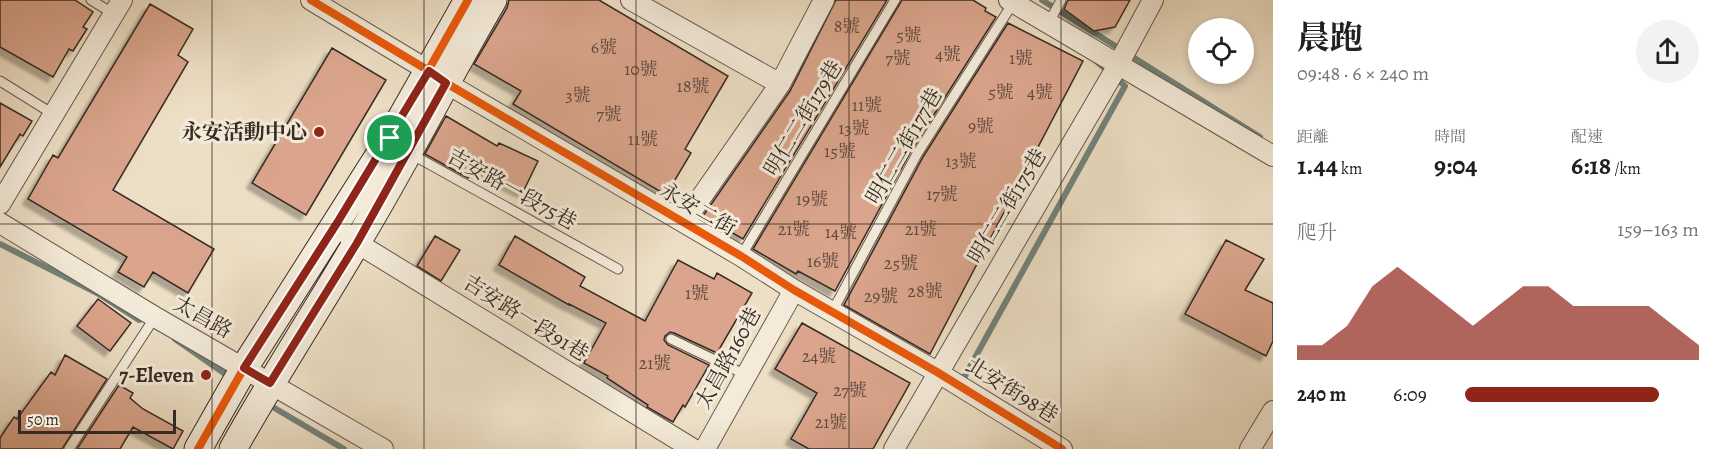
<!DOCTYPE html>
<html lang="zh-TW">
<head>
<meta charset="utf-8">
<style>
  :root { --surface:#fff; --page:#f2f2f2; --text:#202124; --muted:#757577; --accent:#8f2418 }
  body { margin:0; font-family:Alegreya,"Noto Serif TC",serif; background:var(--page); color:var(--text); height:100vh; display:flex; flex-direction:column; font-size:22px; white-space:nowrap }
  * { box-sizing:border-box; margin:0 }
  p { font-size:20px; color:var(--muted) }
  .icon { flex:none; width:33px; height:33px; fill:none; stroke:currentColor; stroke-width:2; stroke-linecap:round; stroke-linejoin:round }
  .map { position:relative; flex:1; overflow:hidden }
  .sheet { display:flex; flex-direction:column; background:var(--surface); width:450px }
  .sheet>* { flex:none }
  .tools { position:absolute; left:1188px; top:18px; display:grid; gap:12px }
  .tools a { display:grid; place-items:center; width:66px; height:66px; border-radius:50%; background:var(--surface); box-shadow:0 3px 9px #0003; font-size:30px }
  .scale { position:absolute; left:18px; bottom:15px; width:158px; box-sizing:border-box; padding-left:6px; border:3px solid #372b24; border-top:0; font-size:16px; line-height:21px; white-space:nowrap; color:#372b24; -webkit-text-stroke:4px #f3ead9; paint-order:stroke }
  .pin { position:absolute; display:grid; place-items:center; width:51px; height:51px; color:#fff; margin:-26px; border:3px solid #fff; border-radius:50%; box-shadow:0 2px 6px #0007 }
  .round { display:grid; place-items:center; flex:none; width:63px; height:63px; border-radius:32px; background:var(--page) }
  .headline { display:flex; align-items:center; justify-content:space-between; height:102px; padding:0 24px }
  h1 { font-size:33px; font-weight:700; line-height:45px }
  .figures { display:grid; grid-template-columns:repeat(3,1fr); gap:9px; height:102px; padding:6px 24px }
  .figures div { display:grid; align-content:center }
  .figures b { font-size:26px; font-weight:700 }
  .figures small { font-size:16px; font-weight:400 }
  .figures p { font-size:16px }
  .chart { height:168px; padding:12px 24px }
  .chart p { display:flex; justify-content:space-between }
  .chart svg { width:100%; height:108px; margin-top:6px; fill:var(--accent); opacity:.7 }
  ul { padding:0 24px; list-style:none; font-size:20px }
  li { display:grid; grid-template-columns:96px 72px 1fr; align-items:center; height:45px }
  li i { height:15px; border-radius:8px; background:var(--accent) }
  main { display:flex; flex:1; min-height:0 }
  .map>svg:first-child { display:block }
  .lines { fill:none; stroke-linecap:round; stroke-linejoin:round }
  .stream { stroke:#72837a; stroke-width:6 }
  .building { fill:#daa58c; stroke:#372b24; stroke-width:1.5; filter:url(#shadow) }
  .lane-casing { stroke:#64584c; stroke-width:11 }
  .street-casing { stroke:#64584c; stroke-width:22 }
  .secondary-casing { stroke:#372b24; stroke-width:29 }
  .lane { stroke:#f3ead9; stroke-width:9 }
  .street { stroke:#f3ead9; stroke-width:20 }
  .secondary { stroke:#f3ead9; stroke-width:27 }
  .cycleway-casing { stroke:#f3ead9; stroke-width:11 }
  .cycleway { stroke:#e8590c; stroke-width:8 }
  .route-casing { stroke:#fff; stroke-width:12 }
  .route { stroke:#8f2418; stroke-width:8 }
  .grid { fill:none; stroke:#372b24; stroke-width:1.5; stroke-opacity:0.55 }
  .poi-dot { fill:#8f2418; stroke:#f3ead9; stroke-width:2 }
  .labels { text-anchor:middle; stroke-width:6; stroke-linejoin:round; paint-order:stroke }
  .number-label { font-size:18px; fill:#604a3e }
  .street-label { font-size:21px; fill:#372b24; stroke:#f3ead9 }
  .poi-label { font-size:21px; font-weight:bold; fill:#372b24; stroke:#f3ead9; text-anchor:end }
</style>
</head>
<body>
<main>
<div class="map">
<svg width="1273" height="449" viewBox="0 0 1273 449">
  <defs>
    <filter id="shadow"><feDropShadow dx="-5.5" dy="5.5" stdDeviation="1.5" flood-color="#0004"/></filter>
  </defs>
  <rect width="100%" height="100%" fill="#eddfc5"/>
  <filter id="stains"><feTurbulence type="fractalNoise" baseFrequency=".00333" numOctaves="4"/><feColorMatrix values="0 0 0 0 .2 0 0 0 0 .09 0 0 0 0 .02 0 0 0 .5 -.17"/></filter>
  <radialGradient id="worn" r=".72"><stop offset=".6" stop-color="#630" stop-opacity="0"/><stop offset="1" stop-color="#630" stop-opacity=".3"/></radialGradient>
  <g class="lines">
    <path class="stream" d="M1042 0 1260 137
      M0 244 97 293 139 320
      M175 339 231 378
      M961 383 1125 86 1095 60
      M266 403 344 449"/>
  </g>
  <path class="building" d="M0 0H75L93 12 83 27 87 29 73 51 69 49 53 77 0 47Z
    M509 0H599L728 76 685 149 691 153 666 195 513 104 521 91 474 64 507 8Z
    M836 0H887L743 239 703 216 790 91Z
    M902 0H973L986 8 985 11 996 17 911 151 835 291 798 271 796 274 753 249Z
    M1068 0H1130L1115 27 1094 31 1064 9Z
    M150 4 193 29 178 55 188 62 113 190 214 249 188 293 153 272 144 287 118 272 127 257 28 199 53 155 58 158Z
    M1008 23 1083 61 930 354 844 305 923 157Z
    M332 48 386 80 306 215 252 183Z
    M0 103 32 121 23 136 20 134 0 167Z
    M446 116 497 146 499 143 538 161 523 192 474 168 468 178 425 154Z
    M435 236 460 250 441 281 417 266Z
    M515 236 585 277 580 286 645 321 678 260 714 279 717 273 752 293 717 353 674 333 670 332 665 336 664 340 668 345 709 365 685 407 683 405 673 422 647 407 648 405 607 378 608 376 584 363 606 323 569 304V305L499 265Z
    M1226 240 1264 259 1245 290 1273 303V341L1266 356 1185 314Z
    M98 299 131 323 110 351 77 326Z
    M802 323 910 383 873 449H809L791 439 817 393 775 369Z
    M65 355 107 379 62 449H0V438L14 417 17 419 51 372 55 375Z
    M119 385 133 393 130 398 143 409 183 431 173 449 133 427 120 449H77Z"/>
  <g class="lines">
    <defs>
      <path id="lane" d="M91 0 114 14
        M1048 24 1061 0
        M0 81 53 114
        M411 154 618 269
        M741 256 895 0
        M832 312 917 154 1013 3
        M671 339 746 375
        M69 449 155 317"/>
      <path id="street" d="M311 0 429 71 446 83 741 256 794 290 937 372 1062 449
        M631 0 780 84
        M1009 0 1273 156
        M0 204 122 0
        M684 222 780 84 824 0
        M0 223 155 317 383 449
        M347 234 357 243 693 449
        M705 449 794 290
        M894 449 1118 65 1153 0
        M1250 449 1273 411"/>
      <path id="secondary" d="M198 449 244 368 390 138 468 0
        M233 449C272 379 316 312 357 242 405 163 446 80 493 0"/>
    </defs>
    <use href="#lane" class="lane-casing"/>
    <use href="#street" class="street-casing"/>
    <use href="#secondary" class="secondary-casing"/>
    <use href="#lane" class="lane"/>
    <use href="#street" class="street"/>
    <use href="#secondary" class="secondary"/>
    <defs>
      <path id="cycleway" d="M311 0 429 71 446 83 741 256 794 290 937 372 1062 449
        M198 449 244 368 390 138 468 0"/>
    </defs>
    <use href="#cycleway" class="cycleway-casing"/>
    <use href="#cycleway" class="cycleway"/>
  </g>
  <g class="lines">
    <defs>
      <path id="route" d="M429 71 446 83 357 243 270 383 244 368 337 223Z"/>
    </defs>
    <use href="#route" class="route-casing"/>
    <use href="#route" class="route"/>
  </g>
  <path class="grid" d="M212 0V449M424 0V449M636 0V449M849 0V449M1061 0V449M0 224H1273"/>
  <g class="poi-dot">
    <circle cx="319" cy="132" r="6"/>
    <circle cx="206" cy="375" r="6"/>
  </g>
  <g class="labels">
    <g class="number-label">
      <text x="847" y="32">8號</text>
      <text x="909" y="41">5號</text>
      <text x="604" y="53">6號</text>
      <text x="948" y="60">4號</text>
      <text x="898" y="64">7號</text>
      <text x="1021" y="64">1號</text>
      <text x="641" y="75">10號</text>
      <text x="693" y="92">18號</text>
      <text x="1001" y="98">5號</text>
      <text x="1040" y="98">4號</text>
      <text x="578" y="101">3號</text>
      <text x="867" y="111">11號</text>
      <text x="609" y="120">7號</text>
      <text x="981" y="132">9號</text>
      <text x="854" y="134">13號</text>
      <text x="643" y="145">11號</text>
      <text x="840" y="157">15號</text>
      <text x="961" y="167">13號</text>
      <text x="942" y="200">17號</text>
      <text x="812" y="205">19號</text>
      <text x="794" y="235">21號</text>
      <text x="921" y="235">21號</text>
      <text x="841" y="238">14號</text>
      <text x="823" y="267">16號</text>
      <text x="901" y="269">25號</text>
      <text x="925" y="297">28號</text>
      <text x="697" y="299">1號</text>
      <text x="881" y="302">29號</text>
      <text x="819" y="362">24號</text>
      <text x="655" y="369">21號</text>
      <text x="850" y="396">27號</text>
      <text x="831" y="428">21號</text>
    </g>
    <g class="street-label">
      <text transform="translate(803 118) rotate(-59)" y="7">明仁二街179巷</text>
      <text transform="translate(904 146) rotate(-60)" y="7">明仁二街177巷</text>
      <text transform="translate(512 189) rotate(29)" y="7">吉安路一段75巷</text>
      <text transform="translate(1007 206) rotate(-59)" y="7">明仁二街175巷</text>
      <text transform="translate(698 209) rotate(30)" y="7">永安二街</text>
      <text transform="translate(203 317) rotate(29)" y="7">太昌路</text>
      <text transform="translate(526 318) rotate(32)" y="7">吉安路一段91巷</text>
      <text transform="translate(728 358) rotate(-61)" y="7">太昌路160巷</text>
      <text transform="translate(1012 390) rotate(32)" y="7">北安街98巷</text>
    </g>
    <g class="poi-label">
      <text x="307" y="139">永安活動中心</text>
      <text x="194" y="382">7-Eleven</text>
    </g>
  </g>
  <rect width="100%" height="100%" filter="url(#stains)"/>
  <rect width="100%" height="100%" fill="url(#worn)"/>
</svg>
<div class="tools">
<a><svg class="icon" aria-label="locate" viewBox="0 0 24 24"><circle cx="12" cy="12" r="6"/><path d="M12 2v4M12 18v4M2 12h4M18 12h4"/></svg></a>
</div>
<div class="scale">50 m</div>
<div class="pin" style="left:390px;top:138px;background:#1e9e55"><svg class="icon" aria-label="arrive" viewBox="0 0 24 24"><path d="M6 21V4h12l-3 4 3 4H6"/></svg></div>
</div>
<section class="sheet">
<div class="headline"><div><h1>晨跑</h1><p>09:48 · 6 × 240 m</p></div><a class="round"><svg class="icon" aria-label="share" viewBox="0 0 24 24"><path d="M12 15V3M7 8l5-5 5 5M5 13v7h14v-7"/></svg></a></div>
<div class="figures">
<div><p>距離</p><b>1.44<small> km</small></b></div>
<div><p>時間</p><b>9:04</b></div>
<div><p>配速</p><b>6:18<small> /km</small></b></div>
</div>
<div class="chart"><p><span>爬升</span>159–163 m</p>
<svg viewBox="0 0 160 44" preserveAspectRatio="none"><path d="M0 44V38L10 38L20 30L30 14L40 6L50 14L60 22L70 30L80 22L90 14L100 14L110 22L120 22L130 22L140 22L150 30L160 38V44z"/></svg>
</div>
<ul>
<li><b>240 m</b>6:09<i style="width:83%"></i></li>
</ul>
</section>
</main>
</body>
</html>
